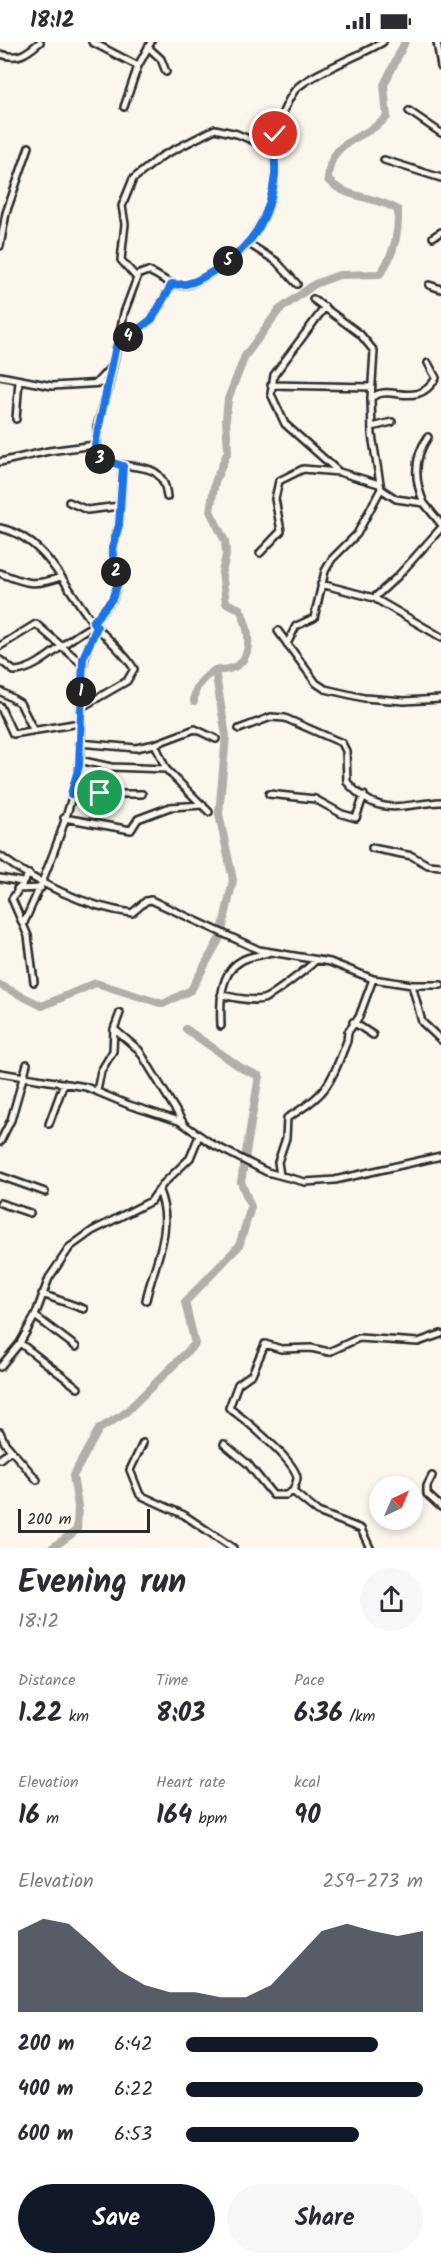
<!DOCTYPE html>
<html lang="en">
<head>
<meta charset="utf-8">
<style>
  :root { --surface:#fff; --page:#f7f7f7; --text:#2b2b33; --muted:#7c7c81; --accent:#111827 }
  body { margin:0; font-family:Kalam,sans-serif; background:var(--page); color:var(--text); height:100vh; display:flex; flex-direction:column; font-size:22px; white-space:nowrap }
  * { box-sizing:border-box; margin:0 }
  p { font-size:20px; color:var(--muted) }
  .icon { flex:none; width:33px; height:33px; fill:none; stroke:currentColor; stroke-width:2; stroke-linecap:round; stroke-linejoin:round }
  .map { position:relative; height:1506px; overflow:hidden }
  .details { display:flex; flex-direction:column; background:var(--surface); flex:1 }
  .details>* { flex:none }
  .needle { width:39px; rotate:44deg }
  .buttons { position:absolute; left:369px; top:1434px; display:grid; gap:12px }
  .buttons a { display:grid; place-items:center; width:54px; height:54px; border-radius:50%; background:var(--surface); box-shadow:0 3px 9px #0003; font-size:30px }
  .scale { position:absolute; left:18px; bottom:15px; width:132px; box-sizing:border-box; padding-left:6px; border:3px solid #2b2b2b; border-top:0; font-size:16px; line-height:21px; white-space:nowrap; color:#2b2b2b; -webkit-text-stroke:4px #fbf7ec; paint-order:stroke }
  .pin { position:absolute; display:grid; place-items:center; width:51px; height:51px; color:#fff; margin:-26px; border:3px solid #fff; border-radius:50%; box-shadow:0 2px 6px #0007 }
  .km { position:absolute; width:30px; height:30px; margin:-15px; border-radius:50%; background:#222; color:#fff; font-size:16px; line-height:30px; text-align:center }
  .round { display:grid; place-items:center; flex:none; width:63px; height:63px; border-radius:32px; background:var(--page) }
  .overview { display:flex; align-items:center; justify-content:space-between; height:102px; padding:0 18px }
  h1 { font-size:33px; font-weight:600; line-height:45px }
  .figures { display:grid; grid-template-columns:repeat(3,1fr); gap:9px; height:102px; padding:6px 18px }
  .figures div { display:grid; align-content:center }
  .figures b { font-size:26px; font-weight:600 }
  .figures small { font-size:16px; font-weight:400 }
  .figures p { font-size:16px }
  .chart { height:168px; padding:12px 18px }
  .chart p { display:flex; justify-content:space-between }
  .chart svg { width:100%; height:108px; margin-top:6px; fill:var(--accent); opacity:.7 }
  .cta { display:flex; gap:12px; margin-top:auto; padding:12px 18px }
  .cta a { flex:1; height:69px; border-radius:36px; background:var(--accent); color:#fff; font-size:24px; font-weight:600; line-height:69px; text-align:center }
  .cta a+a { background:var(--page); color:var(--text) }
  ul { padding:0 18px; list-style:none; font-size:20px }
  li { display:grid; grid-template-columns:96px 72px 1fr; align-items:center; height:45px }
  li i { height:15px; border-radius:8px; background:var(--accent) }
  .status { display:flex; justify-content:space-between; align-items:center; height:42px; padding:0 30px; background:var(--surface); direction:ltr }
  .status svg { height:16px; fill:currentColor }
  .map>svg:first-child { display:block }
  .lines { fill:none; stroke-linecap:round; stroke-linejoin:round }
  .river { stroke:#b1afa7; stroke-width:8 }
  .minor-casing { stroke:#2b2b2b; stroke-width:10 }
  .minor { stroke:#fbf7ec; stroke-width:5 }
  .route-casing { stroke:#fff; stroke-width:12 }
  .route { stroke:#1a73e8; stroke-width:8 }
</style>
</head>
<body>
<div class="status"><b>18:12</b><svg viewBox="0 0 49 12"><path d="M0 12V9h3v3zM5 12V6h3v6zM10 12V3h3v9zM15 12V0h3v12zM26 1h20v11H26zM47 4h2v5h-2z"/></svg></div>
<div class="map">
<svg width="441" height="1506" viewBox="0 0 441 1506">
  <rect width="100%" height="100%" fill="#fbf7ec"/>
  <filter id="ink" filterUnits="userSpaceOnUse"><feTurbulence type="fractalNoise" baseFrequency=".0167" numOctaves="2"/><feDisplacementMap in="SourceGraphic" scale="12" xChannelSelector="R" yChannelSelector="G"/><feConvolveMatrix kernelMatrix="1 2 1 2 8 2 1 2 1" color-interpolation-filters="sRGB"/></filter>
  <g filter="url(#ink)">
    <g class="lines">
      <path class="river" d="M215 628 226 694 219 772 233 838 222 889
        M194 659C194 644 203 636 215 628 254 631 253 594 240 567L226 561 222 530 226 513 225 499 210 469 215 440 228 409 226 377 228 357 245 314 279 268 315 242 339 233 380 232C394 213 399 191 398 168 377 154 346 157 328 138 329 95 363 100 387 75L384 43 405 0
        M0 943 42 964 96 941 163 962 191 948 221 894
        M52 1506 77 1488 78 1464 73 1434 99 1387 124 1372 195 1302 185 1260 239 1204 251 1165 241 1140 259 1034 243 1027 186 987"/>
      <defs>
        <path id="minor" d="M92 0 138 24
          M437 0 441 25
          M148 5 161 17 166 30
          M0 12C18 18 26 12 40 0
          M124 65 138 24 151 0
          M409 69 441 91
          M384 118 441 136
          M433 195 441 190
          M249 202 276 219 297 242
          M0 204 6 171 29 105
          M137 233 148 229C157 232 164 239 173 242 189 248 209 232 223 223 254 202 273 169 275 131 276 121 272 112 273 103 274 90 287 58 295 48 306 34 364 12 383 0
          M429 243 441 247
          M313 257 360 292 374 309 371 356 372 393 381 447 396 457 424 461 441 482
          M325 265 274 333 271 352 285 382 339 430 379 442
          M116 304 152 277 172 242
          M0 334 52 344 104 341 108 347 97 385V414C122 434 163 410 167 455
          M98 339 113 323
          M271 343 371 345
          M108 347 124 271 137 236 121 218 125 182 122 164 133 137 162 114 215 87 237 92 273 107
          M371 356C390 340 416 369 436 336L428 321
          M16 377 19 338
          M372 385 392 380
          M0 420 49 409 95 403
          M69 460 87 468 120 464
          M424 461C414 438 413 416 428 395
          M0 486C46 495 67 549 94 582 107 597 124 610 134 627L127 639 82 665
          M260 511 281 489 275 457 279 439 303 427 339 430
          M0 531C26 541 32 545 61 535
          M321 542 374 556 398 534 441 486
          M374 556 441 595
          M93 580 113 557 117 544 112 506 119 483 123 424
          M278 589 316 641 325 647 364 656 404 659 441 657
          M287 602 296 584 314 576 325 529 332 517 357 492 381 447
          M0 604 36 582 82 622
          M0 618 14 629C40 629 69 593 95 583
          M0 649 20 661 33 687
          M0 664 13 692 80 681
          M239 687 271 675 285 676 342 701 346 709 347 740C379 777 401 762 441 760
          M79 701 136 706 155 702 195 687 216 697
          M155 702 166 727 209 770
          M79 718 111 725 166 727
          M71 752H142
          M269 752 315 757 342 772 356 776 364 753
          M64 776 131 788 138 777 170 765 203 763
          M372 806 412 814 428 823 441 824
          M0 814C36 841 86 865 132 871L146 859 151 858 259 908 330 920 373 937 412 943H441
          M29 832 12 857 28 894 34 940
          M0 836 22 840
          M17 847 41 846
          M23 883C45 835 70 776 79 724 86 676 71 629 97 585
          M412 943 422 980 441 998
          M221 953C233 955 251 960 263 957 271 955 307 927 315 919
          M353 980 373 993
          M221 984C220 963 219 931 241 919 248 914 259 914 268 911
          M114 987 139 1008 184 1082
          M0 1031 86 1045 129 1063 179 1079 212 1102 267 1130 305 1140 335 1138 441 1114
          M97 1049 101 1029 113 1009 114 987 120 971
          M49 1082 64 1041
          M0 1100 11 1078 27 1022
          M280 1133 278 1120 286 1096 287 1076C328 1052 330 1042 347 999L348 990 359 975 373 937
          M0 1134 45 1150
          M0 1161 30 1171
          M42 1252 84 1267
          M146 1258C154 1220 175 1188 159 1149
          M35 1274 76 1305
          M20 1301 78 1346
          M0 1325 20 1301 35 1274 49 1236 70 1205 92 1189 151 1159 163 1142 190 1116 199 1094
          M0 1390 5 1401 37 1438
          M143 1401 130 1428 140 1453 184 1473 233 1506
          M224 1402 248 1422 273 1453H286L293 1449
          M0 1417 11 1408
          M432 1434 427 1444V1452L441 1465
          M370 1506 361 1487 318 1470 296 1452 293 1449C294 1445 297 1440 297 1436 296 1419 243 1376 229 1366L238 1342 252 1332 265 1302 281 1307 311 1306 329 1310 359 1296 418 1300 441 1292"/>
      </defs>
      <use href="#minor" class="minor-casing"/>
      <use href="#minor" class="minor"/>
    </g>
  </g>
  <g class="lines" filter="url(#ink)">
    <defs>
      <path id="route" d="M100 751 71 752 79 724 83 616 97 585 93 580 112 557 117 544 112 506 119 483 123 424 98 416 95 403 116 304 152 277 172 242C189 245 202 236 215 228 252 205 270 177 275 133 276 119 272 106 275 92"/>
    </defs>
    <use href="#route" class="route-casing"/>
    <use href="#route" class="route"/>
  </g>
</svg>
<div class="buttons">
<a><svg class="needle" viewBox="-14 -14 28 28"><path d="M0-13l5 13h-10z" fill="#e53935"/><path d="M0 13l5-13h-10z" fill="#7c7c81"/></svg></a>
</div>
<div class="scale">200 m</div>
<div class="pin" style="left:100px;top:751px;background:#1e9e55"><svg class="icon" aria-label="arrive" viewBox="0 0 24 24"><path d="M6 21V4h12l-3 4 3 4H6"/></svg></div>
<div class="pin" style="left:275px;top:92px;background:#d93025"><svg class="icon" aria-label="check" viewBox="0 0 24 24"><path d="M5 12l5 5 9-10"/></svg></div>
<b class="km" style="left:81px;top:650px">1</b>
<b class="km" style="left:116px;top:530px">2</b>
<b class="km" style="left:100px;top:417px">3</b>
<b class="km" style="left:128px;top:295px">4</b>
<b class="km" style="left:228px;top:219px">5</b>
</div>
<section class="details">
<div class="overview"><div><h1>Evening run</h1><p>18:12</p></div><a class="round"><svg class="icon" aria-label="share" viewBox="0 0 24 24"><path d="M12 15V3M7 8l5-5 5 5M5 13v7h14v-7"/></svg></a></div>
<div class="figures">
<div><p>Distance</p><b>1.22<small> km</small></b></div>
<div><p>Time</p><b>8:03</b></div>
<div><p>Pace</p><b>6:36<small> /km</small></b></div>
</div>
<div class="figures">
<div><p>Elevation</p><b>16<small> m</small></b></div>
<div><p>Heart rate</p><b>164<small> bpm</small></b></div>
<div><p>kcal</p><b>90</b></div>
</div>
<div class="chart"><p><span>Elevation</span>259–273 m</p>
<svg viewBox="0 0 160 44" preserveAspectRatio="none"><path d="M0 44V11L10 6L20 8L30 17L40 27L50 33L60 36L70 36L80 38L90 38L100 33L110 22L120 11L130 8L140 11L150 13L160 11V44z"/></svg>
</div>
<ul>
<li><b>200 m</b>6:42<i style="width:81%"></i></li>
<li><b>400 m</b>6:22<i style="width:100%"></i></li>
<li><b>600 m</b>6:53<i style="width:73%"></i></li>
</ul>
<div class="cta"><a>Save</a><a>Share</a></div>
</section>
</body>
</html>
